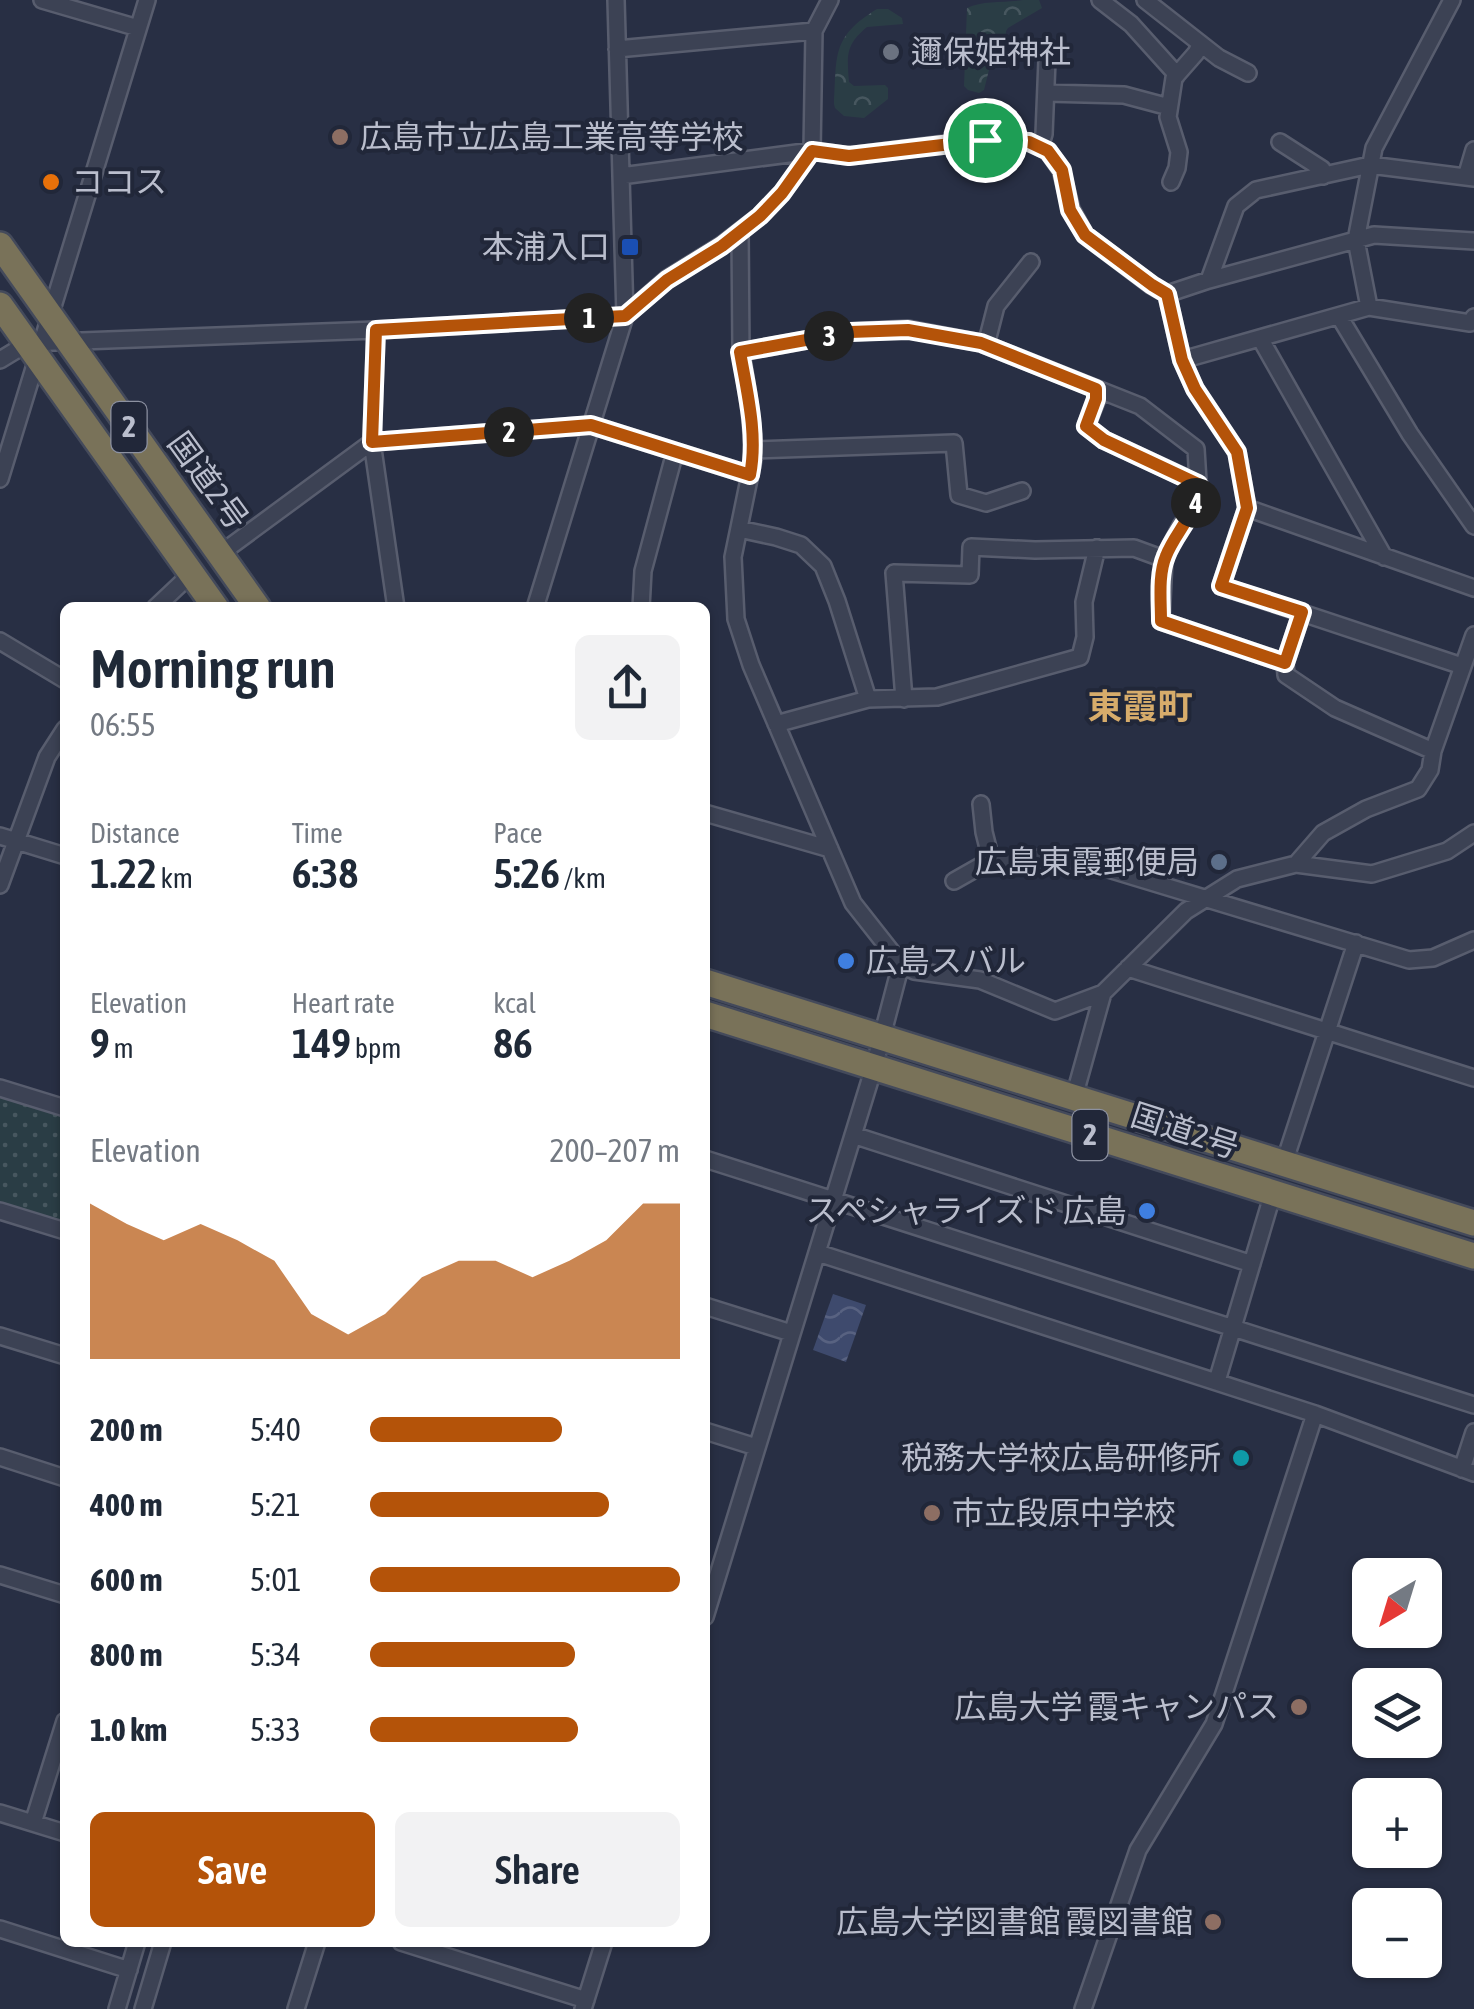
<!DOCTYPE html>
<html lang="en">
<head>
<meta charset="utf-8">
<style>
  :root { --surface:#fff; --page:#f2f2f3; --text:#1f2937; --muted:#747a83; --accent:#b45309 }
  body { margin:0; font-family:"Asap Condensed","Noto Sans JP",sans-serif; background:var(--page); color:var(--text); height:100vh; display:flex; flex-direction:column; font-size:38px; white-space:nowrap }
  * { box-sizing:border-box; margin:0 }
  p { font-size:32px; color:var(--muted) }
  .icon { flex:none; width:55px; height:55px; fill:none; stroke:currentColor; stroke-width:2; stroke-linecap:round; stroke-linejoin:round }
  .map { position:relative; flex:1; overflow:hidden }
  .sheet { position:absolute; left:60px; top:602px; width:650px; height:1345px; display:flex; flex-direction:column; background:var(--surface); border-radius:15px; box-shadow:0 2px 8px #0004 }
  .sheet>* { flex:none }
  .needle { width:65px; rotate:218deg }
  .buttons { position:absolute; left:1352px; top:1558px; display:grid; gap:20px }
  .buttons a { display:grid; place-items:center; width:90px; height:90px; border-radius:15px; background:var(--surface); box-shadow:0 2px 8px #0004; font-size:50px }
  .pin { position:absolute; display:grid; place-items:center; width:85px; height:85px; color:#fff; margin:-42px; border:5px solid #fff; border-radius:50%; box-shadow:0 2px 10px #0007 }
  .km { position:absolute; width:50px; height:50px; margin:-25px; border-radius:50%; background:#222; color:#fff; font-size:28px; line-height:50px; text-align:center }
  .round { display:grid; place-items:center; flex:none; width:105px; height:105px; border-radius:15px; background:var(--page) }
  .headline { display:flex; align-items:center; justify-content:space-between; height:170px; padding:0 30px }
  h1 { font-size:55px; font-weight:600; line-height:75px }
  .figures { display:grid; grid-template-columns:repeat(3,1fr); gap:15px; height:170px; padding:10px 30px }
  .figures div { display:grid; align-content:center }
  .figures b { font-size:42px; font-weight:600 }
  .figures small { font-size:28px; font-weight:400 }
  .figures p { font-size:28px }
  .chart { height:280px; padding:20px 30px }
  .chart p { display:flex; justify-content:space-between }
  .chart svg { width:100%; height:180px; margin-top:10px; fill:var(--accent); opacity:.7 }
  .cta { display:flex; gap:20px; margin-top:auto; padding:20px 30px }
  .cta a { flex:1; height:115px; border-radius:15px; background:var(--accent); color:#fff; font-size:40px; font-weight:600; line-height:115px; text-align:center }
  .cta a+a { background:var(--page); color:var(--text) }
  ul { padding:0 30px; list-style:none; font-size:32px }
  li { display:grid; grid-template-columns:160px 120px 1fr; align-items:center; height:75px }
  li i { height:25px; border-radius:12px; background:var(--accent) }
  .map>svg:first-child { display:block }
  .forest { fill:url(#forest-crowns) }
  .park { fill:url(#park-dots) }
  .water { fill:url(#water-waves) }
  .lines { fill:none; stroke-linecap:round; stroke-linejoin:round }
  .minor-casing { stroke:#585d6e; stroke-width:20 }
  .highway-casing { stroke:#444a5b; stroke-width:30 }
  .minor { stroke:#3c4254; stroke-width:15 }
  .highway { stroke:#797259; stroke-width:25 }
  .route-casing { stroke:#fff; stroke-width:20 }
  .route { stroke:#b45309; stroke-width:12 }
  .worship-dot { fill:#6b7280; stroke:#212739; stroke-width:4 }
  .education-dot { fill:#8d6e63; stroke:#212739; stroke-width:4 }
  .food-dot { fill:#e8710a; stroke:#212739; stroke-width:4 }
  .transit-dot { fill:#1a4fb4; stroke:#212739; stroke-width:4 }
  .service-dot { fill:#5c6f8a; stroke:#212739; stroke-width:4 }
  .shop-dot { fill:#3f7fe0; stroke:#212739; stroke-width:4 }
  .culture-dot { fill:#0f9aa8; stroke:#212739; stroke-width:4 }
  .labels { text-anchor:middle; stroke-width:8; stroke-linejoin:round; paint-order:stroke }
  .shield { fill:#212739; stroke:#8c91a1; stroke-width:2.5 }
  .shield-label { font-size:30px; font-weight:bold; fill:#babecd }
  .poi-label { font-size:32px; fill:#babecd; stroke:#212739; text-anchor:end }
  .street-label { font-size:32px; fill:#babecd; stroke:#212739 }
  .neighbourhood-label { font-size:35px; font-weight:bold; fill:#d7ac6b; stroke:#212739 }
</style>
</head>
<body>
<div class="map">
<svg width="1474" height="2009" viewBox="0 0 1474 2009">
  <defs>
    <pattern id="forest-crowns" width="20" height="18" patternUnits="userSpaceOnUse" patternTransform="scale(2.5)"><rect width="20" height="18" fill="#2a3d45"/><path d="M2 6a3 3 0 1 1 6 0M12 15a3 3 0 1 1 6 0" fill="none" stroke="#47575f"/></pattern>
    <pattern id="park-dots" width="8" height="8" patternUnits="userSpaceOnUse" patternTransform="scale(2.5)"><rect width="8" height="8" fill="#2a3d45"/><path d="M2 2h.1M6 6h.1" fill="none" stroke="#47575f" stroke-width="1.8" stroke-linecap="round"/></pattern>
    <pattern id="water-waves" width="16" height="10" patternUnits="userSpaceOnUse" patternTransform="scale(2.5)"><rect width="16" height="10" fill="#3e4a6d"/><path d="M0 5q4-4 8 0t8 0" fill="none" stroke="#586281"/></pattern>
  </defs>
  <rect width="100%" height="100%" fill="#282f44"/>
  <path class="forest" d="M1023 0H1039L1042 8 1008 28 1006 31 1005 56 991 62 984 90 979 93 968 90 964 86 967 8C983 0 1004 3 1023 0Z
    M877 9H888L902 18 903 24 867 27C845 45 847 56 849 82L854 86 885 85 888 88V99L864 118 844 116 835 108 834 104C837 56 831 37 877 9Z"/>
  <path class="park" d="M0 1094 65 1115V1226L0 1205Z"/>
  <path class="water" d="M833 1294 866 1305 846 1362 813 1350Z"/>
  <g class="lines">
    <defs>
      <path id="minor" d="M42 0 138 28
        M1100 0 1131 24 1177 75
        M1145 0 1219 58 1248 73
        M617 49 814 31
        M1046 93 1124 95 1169 107
        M1280 142 1322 169 1323 176
        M1040 147 1044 134 1047 60
        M621 176 812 151 849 156 985 139 1029 142 1048 151 1061 170 1071 209 1085 235 1151 285 1167 294 1209 280 1236 206 1256 190 1370 165 1474 178
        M1466 177 1474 150
        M1171 182 1177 168 1179 152 1168 117 1174 78 1196 53 1200 45
        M740 231 741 352 750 410 754 455 733 557 736 619 751 665 853 903 901 964 914 971 980 980 1055 1011 1103 993
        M1209 280 1374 235 1474 241
        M1167 294 1182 360 1195 389 1237 452 1247 508 1221 586 1462 666
        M1369 307 1356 240 1374 148 1452 0
        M1339 316 1410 434 1474 526
        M376 330 372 442 396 608
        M1260 338 1384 557
        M986 345 996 306 1031 262
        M741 352 850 332 908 329 981 343 1140 406 1196 449 1199 498 1181 526 1164 559 1161 621 1285 663
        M0 360 28 343 376 330 625 316 667 279 722 245 760 216 782 193 812 151 814 31 830 0
        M1182 360 1369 307 1470 323 1474 317
        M1096 389 1097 399 1086 426 1104 440 1199 484
        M753 450 954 443 959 495 986 503 1022 491
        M0 479 147 0
        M1247 508 1474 588
        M739 529 776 537 801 545 823 566 837 601 868 699
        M220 554 372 442 591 425 750 475
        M155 608 191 574
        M535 608 625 316 616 0
        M641 608 643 571 675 452
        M1302 612 1285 663 1286 675 1335 708 1433 751
        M0 641 65 680
        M904 699 894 573 970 575 971 547 1035 550 1134 548 1164 559
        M776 724 868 699 937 697 1080 657 1085 637 1084 602 1097 548
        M981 804 984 832 991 860
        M705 813 830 849
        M0 836 65 856
        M1296 864 1323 833 1366 809 1418 789 1430 770 1433 751 1474 635
        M954 881 991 860 1048 858 1095 865 1409 960 1433 958 1474 940
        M0 885 47 757 65 729
        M1128 968 1474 1078
        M0 1088 65 1108
        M1074 1097 1103 993 1186 911 1237 879 1296 864 1372 874 1447 851 1474 833
        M853 1135 1252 1264
        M705 1159 1474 1405
        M1284 1163 1356 943
        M0 1211 65 1231
        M818 1253 1315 1414 1474 1473
        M705 1306 791 1333
        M0 1336 65 1356
        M1217 1381 1273 1193
        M705 1431 756 1447
        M0 1457 65 1478
        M1462 1469 1474 1432
        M0 1575 65 1595
        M705 1617 874 1067 901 964
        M0 1813 65 1833
        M33 1823 65 1721
        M0 1929 129 1970
        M401 1942 586 2000
        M117 2009 137 1942
        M143 2009 163 1942
        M296 2009 317 1942
        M583 2009 604 1942
        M1083 2009 1138 1850 1214 1724 1315 1414"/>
      <path id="highway" d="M0 245 258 608
        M0 305 216 608
        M705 982 1474 1223
        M705 1014 1474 1256"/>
    </defs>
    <use href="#minor" class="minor-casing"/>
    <use href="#highway" class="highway-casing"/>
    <use href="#minor" class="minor"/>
    <use href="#highway" class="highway"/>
  </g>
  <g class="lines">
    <defs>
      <path id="route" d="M985 140 1029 142 1048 151 1062 170 1070 210 1085 235 1152 285 1167 294 1182 360 1195 389 1237 452 1247 508 1221 586 1302 612 1285 663 1161 621C1161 600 1158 575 1166 556 1175 532 1200 510 1198 484L1104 440 1086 426 1096 399V389L981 343 908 330 850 332 740 352C747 392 758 435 750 475L591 425 372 442 376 330 625 316 667 280 722 246 760 216 782 193 812 151 849 156Z"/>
    </defs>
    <use href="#route" class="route-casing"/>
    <use href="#route" class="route"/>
  </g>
  <circle class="worship-dot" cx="891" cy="52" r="10"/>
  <g class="education-dot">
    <circle cx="340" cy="137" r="10"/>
    <circle cx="932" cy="1513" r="10"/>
    <circle cx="1299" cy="1707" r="10"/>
    <circle cx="1213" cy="1922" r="10"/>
  </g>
  <circle class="food-dot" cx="51" cy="182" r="10"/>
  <rect class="transit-dot" x="620" y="237" width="20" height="20" rx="5"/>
  <circle class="service-dot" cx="1219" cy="862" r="10"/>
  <g class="shop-dot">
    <circle cx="846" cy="961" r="10"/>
    <circle cx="1147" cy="1211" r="10"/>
  </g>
  <circle class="culture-dot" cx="1241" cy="1458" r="10"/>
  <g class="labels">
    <g class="shield">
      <rect x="111.5" y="402" width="35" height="50" rx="8"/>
      <rect x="1072.5" y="1110" width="35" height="50" rx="8"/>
    </g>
    <g class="shield-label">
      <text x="129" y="437">2</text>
      <text x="1090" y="1145">2</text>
    </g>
    <g class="poi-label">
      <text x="911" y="63" text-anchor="start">邇保姫神社</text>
      <text x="360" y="148" text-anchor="start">広島市立広島工業高等学校</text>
      <text x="71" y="193" text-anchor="start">ココス</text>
      <text x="610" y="258">本浦入口</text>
      <text x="1199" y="873">広島東霞郵便局</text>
      <text x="866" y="972" text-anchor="start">広島スバル</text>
      <text x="1127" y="1222">スペシャライズド 広島</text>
      <text x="1221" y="1469">税務大学校広島研修所</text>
      <text x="952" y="1524" text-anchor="start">市立段原中学校</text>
      <text x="1279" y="1718">広島大学 霞キャンパス</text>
      <text x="1193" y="1933">広島大学図書館 霞図書館</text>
    </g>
    <g class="street-label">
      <text transform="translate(208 481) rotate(54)" y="11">国道2号</text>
      <text transform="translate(1185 1131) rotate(18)" y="11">国道2号</text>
    </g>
    <g class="neighbourhood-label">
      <text x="1140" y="719">東霞町</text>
    </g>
  </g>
</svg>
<div class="buttons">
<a><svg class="needle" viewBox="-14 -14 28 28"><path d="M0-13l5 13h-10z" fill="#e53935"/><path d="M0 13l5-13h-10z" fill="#747a83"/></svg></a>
<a><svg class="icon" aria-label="layers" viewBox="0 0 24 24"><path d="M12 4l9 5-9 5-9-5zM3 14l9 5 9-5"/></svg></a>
<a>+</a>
<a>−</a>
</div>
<div class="pin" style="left:985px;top:140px;background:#1e9e55"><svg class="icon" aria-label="arrive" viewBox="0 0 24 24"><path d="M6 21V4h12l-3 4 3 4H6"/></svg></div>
<b class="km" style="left:589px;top:318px">1</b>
<b class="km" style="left:509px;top:432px">2</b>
<b class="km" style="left:829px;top:336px">3</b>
<b class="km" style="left:1196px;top:503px">4</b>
<section class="sheet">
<div class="headline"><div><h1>Morning run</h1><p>06:55</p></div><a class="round"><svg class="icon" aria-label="share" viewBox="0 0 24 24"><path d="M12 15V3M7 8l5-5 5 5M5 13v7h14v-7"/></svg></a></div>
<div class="figures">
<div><p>Distance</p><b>1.22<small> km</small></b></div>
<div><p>Time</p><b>6:38</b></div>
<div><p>Pace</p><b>5:26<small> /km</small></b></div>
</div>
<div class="figures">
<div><p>Elevation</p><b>9<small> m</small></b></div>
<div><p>Heart rate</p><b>149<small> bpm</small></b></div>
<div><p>kcal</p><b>86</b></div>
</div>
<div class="chart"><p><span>Elevation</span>200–207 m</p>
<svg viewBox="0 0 160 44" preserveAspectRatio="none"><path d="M0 44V6L10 11L20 15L30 11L40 15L50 20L60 33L70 38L80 33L90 24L100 20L110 20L120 24L130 20L140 15L150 6L160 6V44z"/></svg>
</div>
<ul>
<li><b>200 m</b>5:40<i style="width:62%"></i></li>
<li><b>400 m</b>5:21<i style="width:77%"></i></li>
<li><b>600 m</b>5:01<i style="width:100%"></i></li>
<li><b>800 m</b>5:34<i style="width:66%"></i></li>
<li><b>1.0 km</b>5:33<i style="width:67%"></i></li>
</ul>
<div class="cta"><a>Save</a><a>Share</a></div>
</section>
</div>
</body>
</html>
